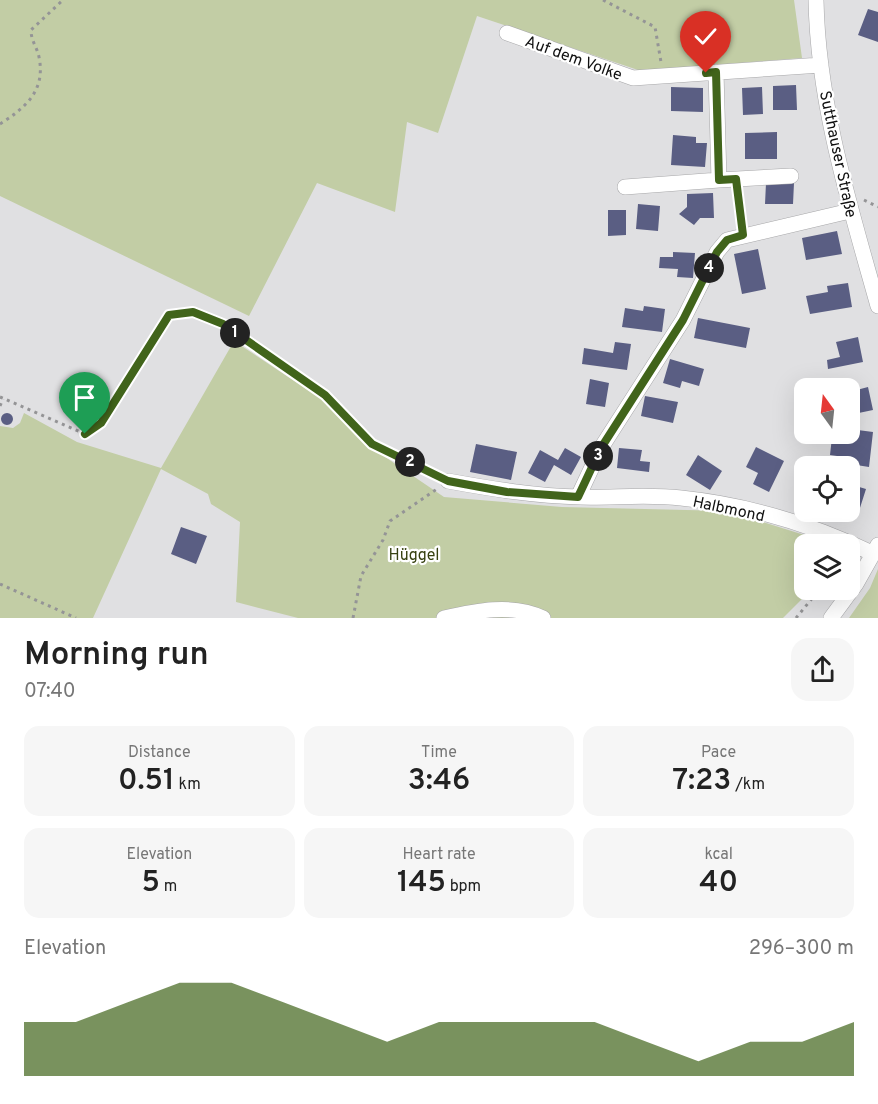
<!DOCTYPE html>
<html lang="en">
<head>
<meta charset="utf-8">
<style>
  :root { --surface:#fff; --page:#f6f6f6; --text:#222; --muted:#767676; --accent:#41641b }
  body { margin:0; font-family:Overpass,sans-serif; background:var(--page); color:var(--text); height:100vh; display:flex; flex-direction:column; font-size:22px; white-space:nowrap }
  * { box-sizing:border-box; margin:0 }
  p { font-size:20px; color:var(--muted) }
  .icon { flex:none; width:33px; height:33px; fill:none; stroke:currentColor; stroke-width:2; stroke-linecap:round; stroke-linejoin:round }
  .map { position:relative; height:618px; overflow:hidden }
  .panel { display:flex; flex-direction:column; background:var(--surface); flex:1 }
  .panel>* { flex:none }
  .needle { width:39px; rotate:345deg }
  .controls { position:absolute; left:794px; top:378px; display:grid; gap:12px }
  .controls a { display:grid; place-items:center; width:66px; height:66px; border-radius:12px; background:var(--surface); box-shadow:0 6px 24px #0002; font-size:30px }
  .pin { position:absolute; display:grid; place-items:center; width:51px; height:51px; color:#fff; margin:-62px -26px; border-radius:50% 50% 50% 0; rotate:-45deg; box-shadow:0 0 6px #0007 }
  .pin .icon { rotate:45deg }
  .km { position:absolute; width:30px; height:30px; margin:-15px; border-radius:50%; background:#222; color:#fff; font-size:16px; line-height:30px; text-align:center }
  .round { display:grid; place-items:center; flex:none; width:63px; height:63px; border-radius:18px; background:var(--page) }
  .overview { display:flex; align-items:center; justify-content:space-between; height:102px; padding:0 24px }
  h1 { font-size:33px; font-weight:600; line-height:45px }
  .figures { display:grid; grid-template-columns:repeat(3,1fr); gap:9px; height:102px; padding:6px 24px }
  .figures div { display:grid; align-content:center; border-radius:15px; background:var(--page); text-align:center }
  .figures b { font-size:30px; font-weight:600 }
  .figures small { font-size:16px; font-weight:400 }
  .figures p { font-size:16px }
  .chart { height:168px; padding:12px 24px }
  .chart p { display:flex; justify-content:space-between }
  .chart svg { width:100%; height:108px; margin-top:6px; fill:var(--accent); opacity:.7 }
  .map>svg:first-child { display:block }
  .green { fill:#c2cda5 }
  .building { fill:#5a5e83 }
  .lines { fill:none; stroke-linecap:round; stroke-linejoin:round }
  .minor-casing { stroke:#a7a7a9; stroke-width:16 }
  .path { stroke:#949496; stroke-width:3; stroke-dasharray:3 4.5; stroke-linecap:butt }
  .minor { stroke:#fff; stroke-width:15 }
  .route-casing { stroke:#fff; stroke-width:12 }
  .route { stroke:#41641b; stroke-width:8 }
  .labels { text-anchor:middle; stroke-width:4.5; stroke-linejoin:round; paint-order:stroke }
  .street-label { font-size:16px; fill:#101010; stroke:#fff }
  .park-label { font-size:16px; fill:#374111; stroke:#fff }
</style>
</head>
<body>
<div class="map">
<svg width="878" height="618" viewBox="0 0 878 618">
  <rect width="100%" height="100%" fill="#e0e0e2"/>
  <path class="green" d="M0 0H794L802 58 641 71 477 16 438 133 407 122 395 212 317 183 249 316 0 196Z
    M234 341 320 398 369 446 444 497 562 507 728 511 833 544H804V590H811L783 618H298L236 602 240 522 211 504 208 494 161 469 93 618H0V426L13 428 20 423 24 413 77 442 161 468Z
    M878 569V618H849L870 588Z"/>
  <path class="building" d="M868 9 878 12V42L858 35Z
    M796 85 797 110H773V86Z
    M671 87 703 88V112L671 111Z
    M762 87 763 114 743 115 742 88Z
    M777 132V159H745V133Z
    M673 135 696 137V143H707L705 167 671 165Z
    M766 183H794L793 204H765Z
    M713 193 714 218H700L694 225 679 214 687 207V194Z
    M638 204 660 206 658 231 636 229Z
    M608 210H626V235L608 236Z
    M837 231 842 254 806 260 802 238Z
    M758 249 766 289 742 294 734 254Z
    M673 252 695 253 693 278 677 277 678 269 659 268 660 257H673Z
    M848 283 852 307 810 314 806 296 828 292 827 286Z
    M644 306 665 309 662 332 622 327 625 308 643 311Z
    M698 318 750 328 746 348 694 338Z
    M858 337 863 362 828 369 827 360 840 357 836 342Z
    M615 342 631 344 627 370 582 364 584 348 613 353Z
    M670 359 704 369 699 386 682 381 680 388 663 383Z
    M590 379 609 383 605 407 586 404Z
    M868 387 873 410 849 415V392Z
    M645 396 678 402 673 423 641 416Z
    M1 419a6 6 0 1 1 12 0a6 6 0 1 1-12 0Z
    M850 429 873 432 869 467 850 464 851 458 830 455 832 437 848 438Z
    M476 444 517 452 511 480 470 472Z
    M756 447 784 461 769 492 753 484 758 473 746 467Z
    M565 448 581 457 571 475 554 465 545 482 528 473 540 450 558 460Z
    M619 448 642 450 640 461 650 462 649 472 617 468Z
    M698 455 722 471 710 490 686 475Z
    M849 484 866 489 859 511 849 508Z
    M181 527 207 536 196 564 171 554Z"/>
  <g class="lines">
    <defs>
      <path id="minor" d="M816 0C818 105 850 206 878 306
        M507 33 633 78 821 65
        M719 180 791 176
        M625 187 719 180 716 72
        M448 481C492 489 535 496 580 497 613 498 648 494 681 498 747 505 814 525 874 554
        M578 497 601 448 683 320 717 252 727 240 850 211
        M444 618C475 611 512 603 543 618
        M831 618 856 584 878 545"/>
    </defs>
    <use href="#minor" class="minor-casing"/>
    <path class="path" d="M603 0 655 27 661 62
      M0 124C25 108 46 91 39 57 37 47 31 41 31 30L63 0
      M738 192 741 224
      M864 200 878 207
      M0 397 85 434 101 423 169 315 193 312 223 324 325 395 372 443 435 475
      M0 406 3 399
      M0 584 76 618
      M353 618 361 576 383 540 390 521 437 489
      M796 618 819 590"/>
    <use href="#minor" class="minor"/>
  </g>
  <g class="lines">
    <defs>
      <path id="route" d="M85 434 101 423 169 315 193 312 223 324 325 395 372 444 448 481 507 492 578 497 601 448 683 320 717 252 727 240 743 235 736 179 719 180 716 72 706 73"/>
    </defs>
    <use href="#route" class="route-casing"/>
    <use href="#route" class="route"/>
  </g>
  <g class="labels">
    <g class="street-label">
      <text transform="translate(574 57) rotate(20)" y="6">Auf dem Volke</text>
      <text transform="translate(839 154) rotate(78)" y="6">Sutthauser Straße</text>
      <text transform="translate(729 508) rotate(12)" y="6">Halbmond</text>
    </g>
    <g class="park-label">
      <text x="414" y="560">Hüggel</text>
    </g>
  </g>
</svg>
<div class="controls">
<a><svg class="needle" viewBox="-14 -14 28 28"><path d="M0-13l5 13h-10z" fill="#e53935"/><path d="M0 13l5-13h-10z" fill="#767676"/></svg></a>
<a><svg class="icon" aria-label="locate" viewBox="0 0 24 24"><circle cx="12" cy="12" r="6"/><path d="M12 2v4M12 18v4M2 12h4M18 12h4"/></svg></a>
<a><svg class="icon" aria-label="layers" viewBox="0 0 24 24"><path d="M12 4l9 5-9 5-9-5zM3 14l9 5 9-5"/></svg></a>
</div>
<div class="pin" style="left:85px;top:434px;background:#1e9e55"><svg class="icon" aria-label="arrive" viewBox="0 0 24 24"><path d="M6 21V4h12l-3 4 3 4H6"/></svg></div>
<div class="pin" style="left:706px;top:73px;background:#d93025"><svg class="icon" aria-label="check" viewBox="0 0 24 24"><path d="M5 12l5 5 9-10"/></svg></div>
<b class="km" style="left:235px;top:333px">1</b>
<b class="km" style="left:410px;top:462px">2</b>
<b class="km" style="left:598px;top:456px">3</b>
<b class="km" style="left:709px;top:268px">4</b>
</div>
<section class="panel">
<div class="overview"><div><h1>Morning run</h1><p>07:40</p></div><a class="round"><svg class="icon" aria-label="share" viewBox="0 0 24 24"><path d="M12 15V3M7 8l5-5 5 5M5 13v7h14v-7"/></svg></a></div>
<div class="figures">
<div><p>Distance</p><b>0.51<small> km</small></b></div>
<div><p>Time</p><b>3:46</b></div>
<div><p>Pace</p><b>7:23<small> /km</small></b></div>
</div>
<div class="figures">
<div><p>Elevation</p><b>5<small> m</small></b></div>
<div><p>Heart rate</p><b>145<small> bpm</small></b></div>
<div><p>kcal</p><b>40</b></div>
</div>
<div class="chart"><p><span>Elevation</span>296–300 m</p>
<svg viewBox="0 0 160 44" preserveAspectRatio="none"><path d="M0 44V22L10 22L20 14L30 6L40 6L50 14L60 22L70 30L80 22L90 22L100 22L110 22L120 30L130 38L140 30L150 30L160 22V44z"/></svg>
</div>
</section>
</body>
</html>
